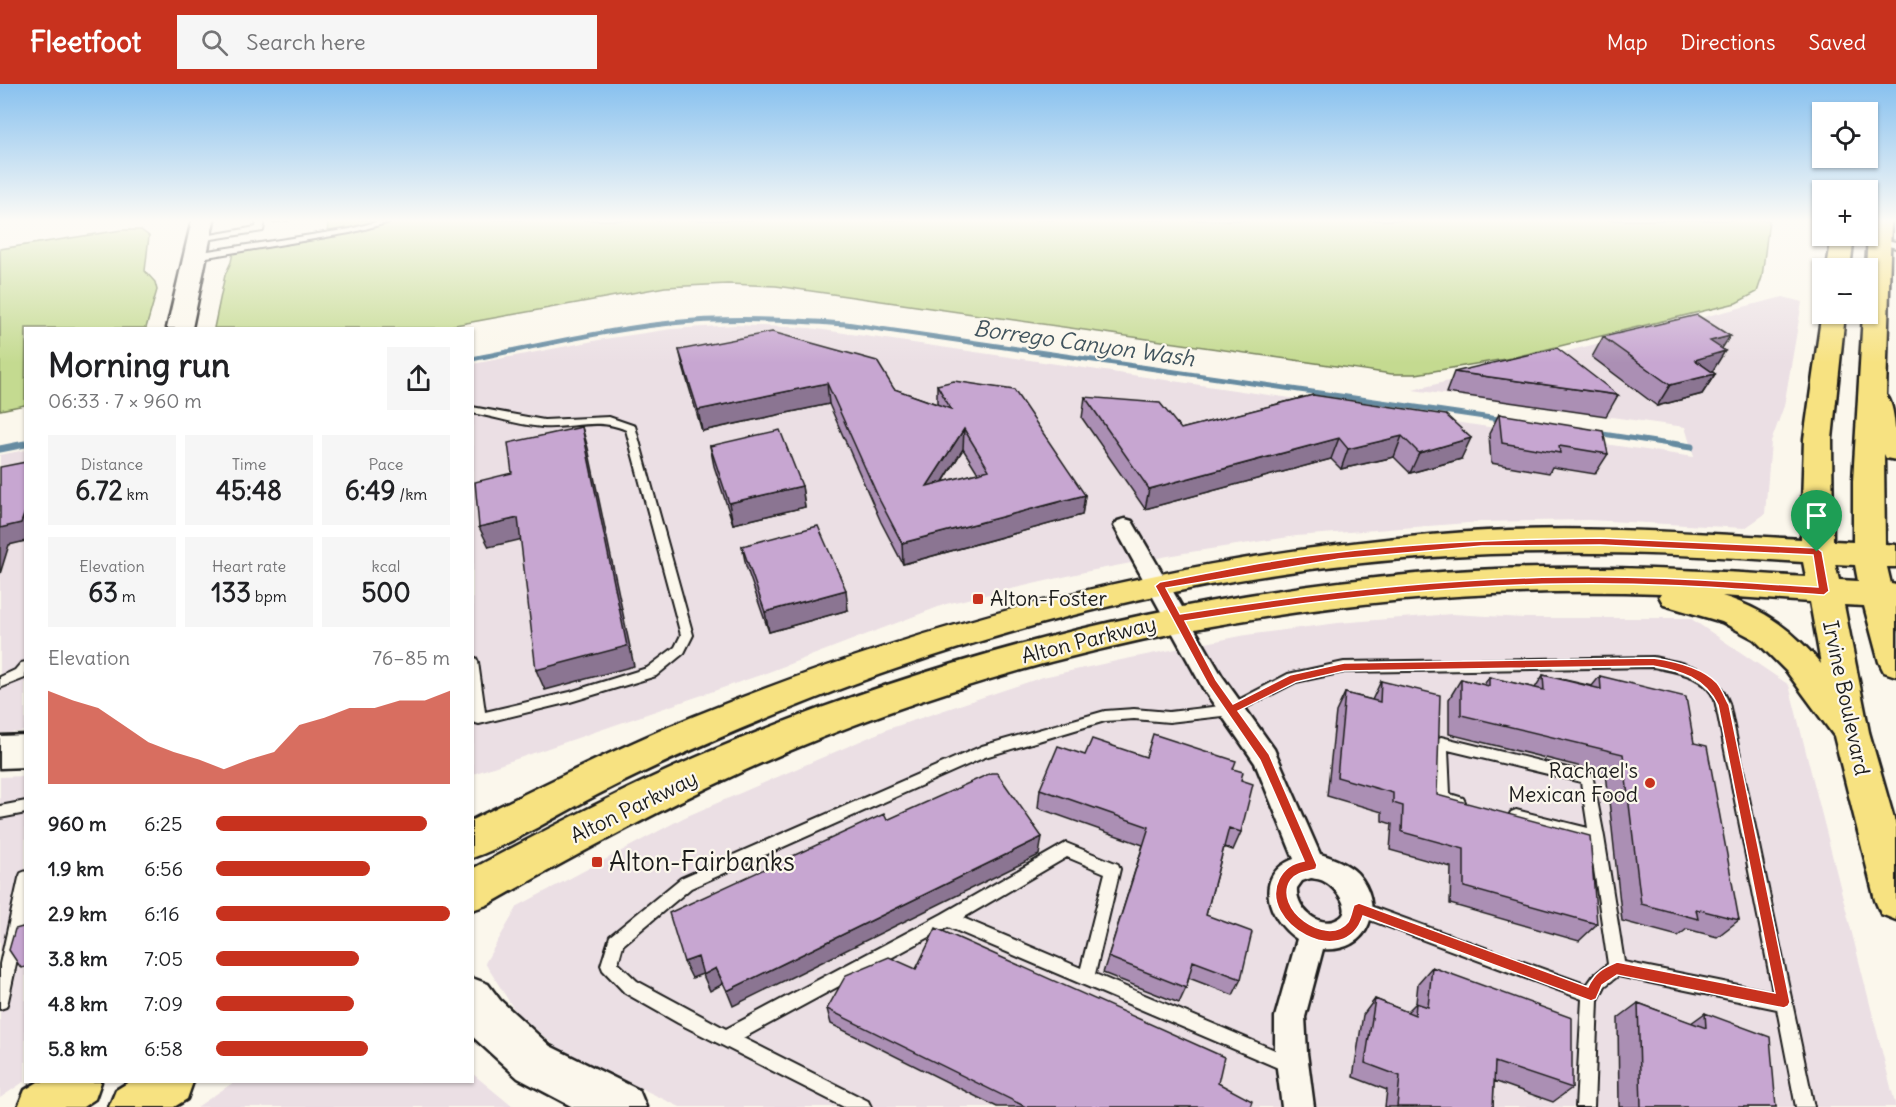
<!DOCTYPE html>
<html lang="en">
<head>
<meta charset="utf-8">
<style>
  :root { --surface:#fff; --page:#f6f6f6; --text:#202124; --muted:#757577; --accent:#c8321e }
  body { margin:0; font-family:Delius,sans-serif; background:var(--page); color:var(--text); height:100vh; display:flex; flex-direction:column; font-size:22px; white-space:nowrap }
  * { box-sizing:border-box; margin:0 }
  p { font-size:20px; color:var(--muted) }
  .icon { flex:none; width:33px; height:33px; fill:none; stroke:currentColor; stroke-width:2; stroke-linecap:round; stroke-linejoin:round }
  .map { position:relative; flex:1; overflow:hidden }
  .panel { position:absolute; left:24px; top:243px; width:450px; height:756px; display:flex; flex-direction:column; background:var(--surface); border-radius:0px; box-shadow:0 2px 4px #0004 }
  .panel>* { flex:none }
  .controls { position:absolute; left:1812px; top:18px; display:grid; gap:12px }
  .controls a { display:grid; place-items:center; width:66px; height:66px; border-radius:0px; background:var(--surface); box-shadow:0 2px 4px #0004; font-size:30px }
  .pin { position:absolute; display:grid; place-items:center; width:51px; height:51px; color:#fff; margin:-62px -26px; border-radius:50% 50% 50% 0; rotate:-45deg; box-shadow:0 0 6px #0007 }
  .pin .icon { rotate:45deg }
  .round { display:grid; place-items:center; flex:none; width:63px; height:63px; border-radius:0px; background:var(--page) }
  .head { display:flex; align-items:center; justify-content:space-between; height:102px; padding:0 24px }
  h1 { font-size:33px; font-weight:800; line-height:45px }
  .stats { display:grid; grid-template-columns:repeat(3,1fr); gap:9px; height:102px; padding:6px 24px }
  .stats div { display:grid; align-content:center; border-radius:0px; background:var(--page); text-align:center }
  .stats b { font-size:26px; font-weight:800 }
  .stats small { font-size:16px; font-weight:400 }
  .stats p { font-size:16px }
  .chart { height:168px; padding:12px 24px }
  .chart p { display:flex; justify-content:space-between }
  .chart svg { width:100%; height:108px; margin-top:6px; fill:var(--accent); opacity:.7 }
  ul { padding:0 24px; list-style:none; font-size:20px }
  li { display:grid; grid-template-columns:96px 72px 1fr; align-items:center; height:45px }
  li i { height:15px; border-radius:8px; background:var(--accent) }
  header { display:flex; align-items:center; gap:36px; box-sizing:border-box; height:84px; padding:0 30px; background:var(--accent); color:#fff }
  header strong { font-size:28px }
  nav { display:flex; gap:33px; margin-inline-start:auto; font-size:21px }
  .search { width:420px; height:54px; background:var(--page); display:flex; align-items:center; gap:15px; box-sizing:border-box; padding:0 21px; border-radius:0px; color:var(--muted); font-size:22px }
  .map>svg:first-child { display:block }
  .built { fill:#ebdfe4 }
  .green { fill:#c4da90; stroke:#707b56; stroke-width:1.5 }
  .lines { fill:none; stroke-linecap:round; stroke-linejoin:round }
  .stream-far1 { stroke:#668ba1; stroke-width:5 }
  .stream { stroke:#668ba1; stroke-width:7 }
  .lane-casing { stroke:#1c1c1c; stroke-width:4 }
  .street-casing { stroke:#1c1c1c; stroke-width:5 }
  .secondary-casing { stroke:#1c1c1c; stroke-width:5 }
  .primary-casing { stroke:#1c1c1c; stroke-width:5 }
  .lane { fill:#fbf7ec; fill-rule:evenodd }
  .street { fill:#fbf7ec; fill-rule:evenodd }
  .secondary { fill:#fbf7ec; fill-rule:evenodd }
  .primary { fill:#f7e281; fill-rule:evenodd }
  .wall { fill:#ab8fb4; stroke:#1c1c1c; stroke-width:1.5; fill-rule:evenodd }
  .shaded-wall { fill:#8b7492; stroke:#1c1c1c; stroke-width:1.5 }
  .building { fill:#c7a6d1; stroke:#1c1c1c; stroke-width:1.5; fill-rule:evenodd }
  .route { fill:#c8321e; stroke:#fff; stroke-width:1.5; fill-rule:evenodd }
  .poi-dot { fill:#c8321e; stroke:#fbf7ec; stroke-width:2 }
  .labels { text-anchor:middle; stroke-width:4.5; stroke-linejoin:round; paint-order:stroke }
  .poi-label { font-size:21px; fill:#1c1c1c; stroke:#fbf7ec; text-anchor:start }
  .street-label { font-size:21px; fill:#1c1c1c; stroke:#fbf7ec }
  .water-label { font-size:22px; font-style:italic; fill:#41545e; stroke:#fbf7ec }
  .near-poi-label { font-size:26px; fill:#1c1c1c; stroke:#fbf7ec; text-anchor:start }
</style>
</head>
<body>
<header>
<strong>Fleetfoot</strong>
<div class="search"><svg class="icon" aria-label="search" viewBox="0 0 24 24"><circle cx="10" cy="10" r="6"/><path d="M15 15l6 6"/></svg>Search here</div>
<nav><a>Map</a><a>Directions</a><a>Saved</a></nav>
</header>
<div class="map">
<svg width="1896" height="1023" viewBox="0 0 1896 1023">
  <rect width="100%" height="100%" fill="#fbf7ec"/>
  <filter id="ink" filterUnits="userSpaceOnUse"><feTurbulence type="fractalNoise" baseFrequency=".0167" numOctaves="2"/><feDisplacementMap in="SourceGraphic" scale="12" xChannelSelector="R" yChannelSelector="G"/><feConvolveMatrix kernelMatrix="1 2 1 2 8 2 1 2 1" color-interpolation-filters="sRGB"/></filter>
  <g filter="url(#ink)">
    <path class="built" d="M1783 213 1802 218 1784 322 1771 358 1765 430 1745 444 1588 436 1481 438 1296 452 1184 469 1089 487 946 520 766 589 473 690V280L604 255 672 245 735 241 810 244 1694 373 1685 343 1413 306Z
      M25 366V647L0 650V371Z
      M1452 530 1523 534H1690L1789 601 1896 1023H680L557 964 515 927 485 879 518 822 685 733 888 645 1043 593 1121 576 1246 551 1338 539Z
      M25 692V997L0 1014V693Z
      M473 990 513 1023H197L234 998H472Z"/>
    <path class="green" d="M328 136H1769L1762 193 1757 208 1736 219 1511 274 1416 290H1392L776 202 728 200 665 203 439 244H214L225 191 231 178 233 169 327 154Z
      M122 146H141L149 152 145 187 155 198 157 206 146 244H26L25 321 0 326V165Z"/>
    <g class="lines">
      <path class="stream-far1" d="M472 275C538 262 604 246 671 239 730 233 788 236 846 240L1505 336
        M1596 349 1682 362
        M17 362 26 360"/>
      <path class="stream" d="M1672 360 1691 363
        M0 365 25 360"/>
      <defs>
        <path id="lane" d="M257 136H265L263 147 199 157 195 155 199 153 256 143Z
          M383 136H397L350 149 195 175 191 172 195 169 350 145Z
          M1853 152H1866L1896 158V164Z
          M472 323 544 336 609 333 635 342 693 551 684 569 656 592 570 618 479 640 472 638V573L476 574 478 578 485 628 570 608 647 584 675 563 681 551 626 346C596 333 573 345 542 343 519 341 496 333 472 329Z
          M1653 573C1687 580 1715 583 1729 619L1814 1023H1796L1777 925 1618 892 1605 902 1598 916 1594 1023H1576L1582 915 1359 832 1354 830 1351 825 1354 820 1359 818 1587 901 1594 891 1608 880 1590 758 1516 738 1511 736 1509 732 1511 728 1516 726 1588 744 1581 698 1448 666 1450 710 1463 714 1465 718 1463 722C1455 725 1446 721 1438 718L1436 714 1434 659 1436 655 1441 653 1592 690 1604 753 1624 878 1773 908 1715 616C1705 591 1677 588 1653 583L1344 588 1296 598 1231 631 1169 638 1134 635 1105 637 985 673 691 804 623 861 618 879 637 897 726 945 942 830 1066 759 1118 780 1120 785 1095 890 1296 975 1298 981 1296 987 1290 989 948 843 743 954 868 1017 871 1023H844L678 939 625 909 603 886 601 881 610 852 681 794 982 662 1105 627 1134 625 1169 628 1229 621 1288 590 1344 578ZM1067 773 1105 789 1081 884 963 834Z
          M26 578 25 594 0 604V593L15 586 21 579Z
          M26 717V729L0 734V722Z
          M26 787V833L8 917 6 923 0 925V880L19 794 21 789Z"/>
        <path id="street" d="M1125 435 1132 437 1222 592 1274 665 1320 770C1333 774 1347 779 1357 789 1386 821 1370 869 1323 865L1305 933 1307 969 1314 1023H1282L1275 969V933L1297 855C1267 835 1253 790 1294 775L1255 679 1204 606 1114 442 1118 437ZM1311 794C1316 795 1321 795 1325 798 1335 803 1355 827 1338 835 1318 846 1295 823 1297 804L1302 797Z"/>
        <path id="secondary" d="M192 136H214L192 244H167Z
          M26 651V683L0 684V652Z
          M472 894 488 900 500 916 550 962 639 1006 646 1023H573L518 994 472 952Z"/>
        <path id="primary" d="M1869 136H1891L1886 311C1896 321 1896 359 1896 376L1886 374 1884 370 1885 460 1896 461V483H1887L1891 500 1896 501V592L1884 588 1879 578 1864 522 1844 521 1869 648 1896 742V836L1881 830 1875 816 1834 652 1787 588 1754 555 1722 538 1664 521 1659 512 1661 509C1349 498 1024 559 739 689 653 729 570 774 487 821L472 826V785C552 743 632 700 716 665 939 572 1175 511 1416 490 1545 479 1676 484 1806 493L1803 478C1685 470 1567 465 1448 472 1239 484 1028 533 832 608 753 639 673 672 597 711 556 732 516 758 472 774V736C545 700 617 664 692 633 934 535 1181 471 1442 450 1561 440 1682 448 1801 455L1804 355 1822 227V230H1845L1832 355 1833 457 1853 458V397L1863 230H1868L1866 184ZM1835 480 1855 481 1858 497 1839 496ZM1722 512 1810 518 1821 580C1793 546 1764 525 1722 512Z
          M1832 152H1854L1850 184H1827Z
          M38 998H101L95 1015 83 1023H18L25 1006Z
          M129 998H193L187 1015 174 1023H109L116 1006Z"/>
      </defs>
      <use href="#lane" class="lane-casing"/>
      <use href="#street" class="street-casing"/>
      <use href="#secondary" class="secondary-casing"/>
      <use href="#primary" class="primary-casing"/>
      <use href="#lane" class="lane"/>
      <use href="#street" class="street"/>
      <use href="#secondary" class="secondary"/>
      <use href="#primary" class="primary"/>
    </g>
    <path class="wall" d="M1603 253 1722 265 1712 287 1715 290 1702 310 1657 322 1592 273Z
      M679 266 894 305 937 320V301L1085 411 1082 431 903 480 881 438 829 320 702 347 684 286ZM963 365 978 389 943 398Z
      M1454 288 1618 311 1606 332 1446 309Z
      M1313 311 1461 375 1410 389 1394 373 1341 385 1331 375 1145 425 1082 334 1085 313 1181 345Z
      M1499 330 1608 370 1595 390 1552 383 1549 389 1491 379 1489 350Z
      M710 362 802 402 805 423 733 440 714 382Z
      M742 462 848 526 769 548 746 482Z
      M1543 591 1592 602 1600 592 1694 659 1739 836 1717 853 1687 845 1678 852 1622 837 1606 689 1449 650V615L1461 595 1484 601 1489 593 1535 604Z
      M1381 597 1437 711 1597 840 1579 857 1450 820 1451 783 1390 766 1392 740 1382 737V728L1327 712 1336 628 1345 609 1372 616Z
      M1085 671 1146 673 1233 685 1241 696V748L1233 766 1224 763 1206 831 1241 895 1233 911 1189 894 1186 904 1179 919 1103 889 1143 761 1038 724 1040 705Z
      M1432 883 1572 1004 1553 1018 1494 997 1493 1023H1385L1387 1006 1353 993 1363 931 1375 915 1407 928 1416 919 1418 899Z
      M916 885 1218 999 1250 1023H997L831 940 827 925Z
      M1638 919 1691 939 1705 929 1776 1023H1619L1618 934Z"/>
    <path class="shaded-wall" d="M271 136H292L273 139Z
      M1730 252 1719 269 1725 267 1712 288 1695 276 1710 257Z
      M1715 290 1702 310 1657 322 1670 301Z
      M827 299 829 320 702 347 698 326Z
      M582 343 588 364 634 582 545 606 536 586Z
      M964 345 963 365 928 422 927 402Z
      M1402 352 1394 373 1341 385 1348 365Z
      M1339 354 1331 375 1145 425 1149 405Z
      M1471 354 1461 375 1410 389 1419 369Z
      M802 402 805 423 733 440 729 419Z
      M1085 411 1082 431 903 480 902 459Z
      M26 425V457L9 461 0 490V444Z
      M518 434 527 454 489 463 479 443Z
      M846 506 848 526 769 548 765 528Z
      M1042 753 1039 771 733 922 727 907Z
      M698 873 705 889 692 894 684 878Z
      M716 884 723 900 710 907 703 891Z"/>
    <path class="building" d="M1697 231 1730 252 1710 257 1725 267 1695 276 1715 290 1670 301 1603 253Z
      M772 248 877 277 894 305 951 325 937 301 954 297 1014 306 1085 411 902 459 880 417 827 299 698 326 679 266ZM964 345 989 386 927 402Z
      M1557 264 1618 311 1454 288Z
      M1313 311 1446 331 1471 354 1419 369 1402 352 1348 365 1339 354 1149 405 1085 313 1160 319 1181 345Z
      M1499 330 1603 347 1608 370 1559 362 1560 369 1502 359Z
      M582 343 627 562 536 586 518 434 479 443 475 398 512 389 508 359Z
      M780 346 802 402 729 419 710 362Z
      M26 378V425L21 439 0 444V383Z
      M818 442 846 506 765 528 742 462Z
      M1543 591 1601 605 1600 592 1686 613 1694 659 1707 662 1739 836 1696 825 1698 835 1641 820 1623 670 1461 631V595L1489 602V593L1544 606Z
      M1381 597 1440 611 1437 711 1590 752 1597 840 1464 803V765L1402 748 1403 722 1393 719V709L1337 693 1345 609 1380 618Z
      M1153 650 1236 677 1233 685 1243 688 1241 696 1253 700 1241 748 1229 744 1206 831 1252 848 1241 895 1193 877 1186 904 1108 873 1149 743 1040 705 1058 662 1085 671 1092 655 1146 673Z
      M991 689H997L1042 753 727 907 716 884 703 891 698 873 684 878 669 829 884 730 887 736Z
      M26 842V883L21 884 9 866 15 845Z
      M936 844 1224 973 1218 999 1252 1017 1250 1023H1026L827 925 846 891 889 873 916 885Z
      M1432 883 1572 934V1004L1495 978 1493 1023H1397L1400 992 1365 979 1375 915 1415 931 1416 919 1428 923Z
      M1638 919 1706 944 1705 929 1770 953 1776 1023H1641Z"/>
  </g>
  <linearGradient id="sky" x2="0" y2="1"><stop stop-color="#88c1ef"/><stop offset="0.49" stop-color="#fdfbf6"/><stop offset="1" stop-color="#fdfbf6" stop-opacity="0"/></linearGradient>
  <rect width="1896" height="279" fill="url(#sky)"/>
  <path class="route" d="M1600 454 1817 464 1822 468 1829 507 1824 511C1736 505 1648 498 1560 500 1434 502 1309 517 1185 537L1216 596 1233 620 1290 591 1344 579 1653 574C1674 577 1702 583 1717 599 1722 605 1725 614 1729 621L1790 918 1788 922 1784 924 1617 891 1602 901 1596 915 1591 917 1363 832C1345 889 1257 839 1279 795 1284 785 1292 779 1304 777L1260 676 1209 602 1155 502 1160 498C1219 487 1279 474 1340 468 1426 458 1513 455 1600 454ZM1600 461 1813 471 1818 503C1732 498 1646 491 1560 493 1432 495 1306 510 1180 530L1166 504 1339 475 1482 462ZM1653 582C1681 587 1705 594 1718 621L1775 909 1617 878C1603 884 1595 888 1588 903L1359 819 1354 821C1352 826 1351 834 1348 838 1327 864 1272 824 1291 796 1297 788 1307 788 1316 785L1317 781 1269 670 1238 627 1296 598 1344 587Z"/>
  <g class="poi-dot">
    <rect x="972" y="509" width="12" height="12" rx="3"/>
    <circle cx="1650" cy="699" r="6"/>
    <rect x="591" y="772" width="12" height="12" rx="3"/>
  </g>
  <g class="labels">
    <g class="poi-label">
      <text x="990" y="522">Alton-Foster</text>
      <text x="1638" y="694" text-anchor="end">Rachael's<tspan x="1638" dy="24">Mexican Food</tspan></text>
    </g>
    <g class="street-label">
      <text transform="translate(1089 556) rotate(-14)" y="7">Alton Parkway</text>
      <text transform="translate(1846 614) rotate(78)" y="7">Irvine Boulevard</text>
      <text transform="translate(634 723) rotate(-26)" y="7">Alton Parkway</text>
    </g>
    <g class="water-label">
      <text transform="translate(1084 259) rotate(8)" y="8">Borrego Canyon Wash</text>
    </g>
    <g class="near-poi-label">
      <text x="609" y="787">Alton-Fairbanks</text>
    </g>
  </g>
</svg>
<div class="controls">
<a><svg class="icon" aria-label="locate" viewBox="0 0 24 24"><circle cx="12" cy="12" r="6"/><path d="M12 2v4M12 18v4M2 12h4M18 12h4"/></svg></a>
<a>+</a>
<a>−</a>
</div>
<div class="pin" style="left:1817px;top:468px;background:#1e9e55"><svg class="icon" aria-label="arrive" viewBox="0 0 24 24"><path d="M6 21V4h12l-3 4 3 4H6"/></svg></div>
<section class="panel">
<div class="head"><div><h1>Morning run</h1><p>06:33 · 7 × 960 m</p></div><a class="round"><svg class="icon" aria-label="share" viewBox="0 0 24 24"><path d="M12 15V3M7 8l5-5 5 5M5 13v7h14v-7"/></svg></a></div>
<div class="stats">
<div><p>Distance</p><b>6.72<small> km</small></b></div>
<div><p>Time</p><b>45:48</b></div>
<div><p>Pace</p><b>6:49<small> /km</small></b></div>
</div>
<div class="stats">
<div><p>Elevation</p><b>63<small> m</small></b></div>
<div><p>Heart rate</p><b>133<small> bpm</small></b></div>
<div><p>kcal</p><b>500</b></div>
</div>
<div class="chart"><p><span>Elevation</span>76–85 m</p>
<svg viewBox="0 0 160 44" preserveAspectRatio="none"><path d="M0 44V6L10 10L20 13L30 20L40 27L50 31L60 34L70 38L80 34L90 31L100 20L110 17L120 13L130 13L140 10L150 10L160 6V44z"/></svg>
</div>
<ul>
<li><b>960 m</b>6:25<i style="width:90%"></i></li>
<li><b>1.9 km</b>6:56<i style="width:66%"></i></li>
<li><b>2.9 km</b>6:16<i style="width:100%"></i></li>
<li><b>3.8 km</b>7:05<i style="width:61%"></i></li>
<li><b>4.8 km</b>7:09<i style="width:59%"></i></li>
<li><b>5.8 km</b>6:58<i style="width:65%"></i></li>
</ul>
</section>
</div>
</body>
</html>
